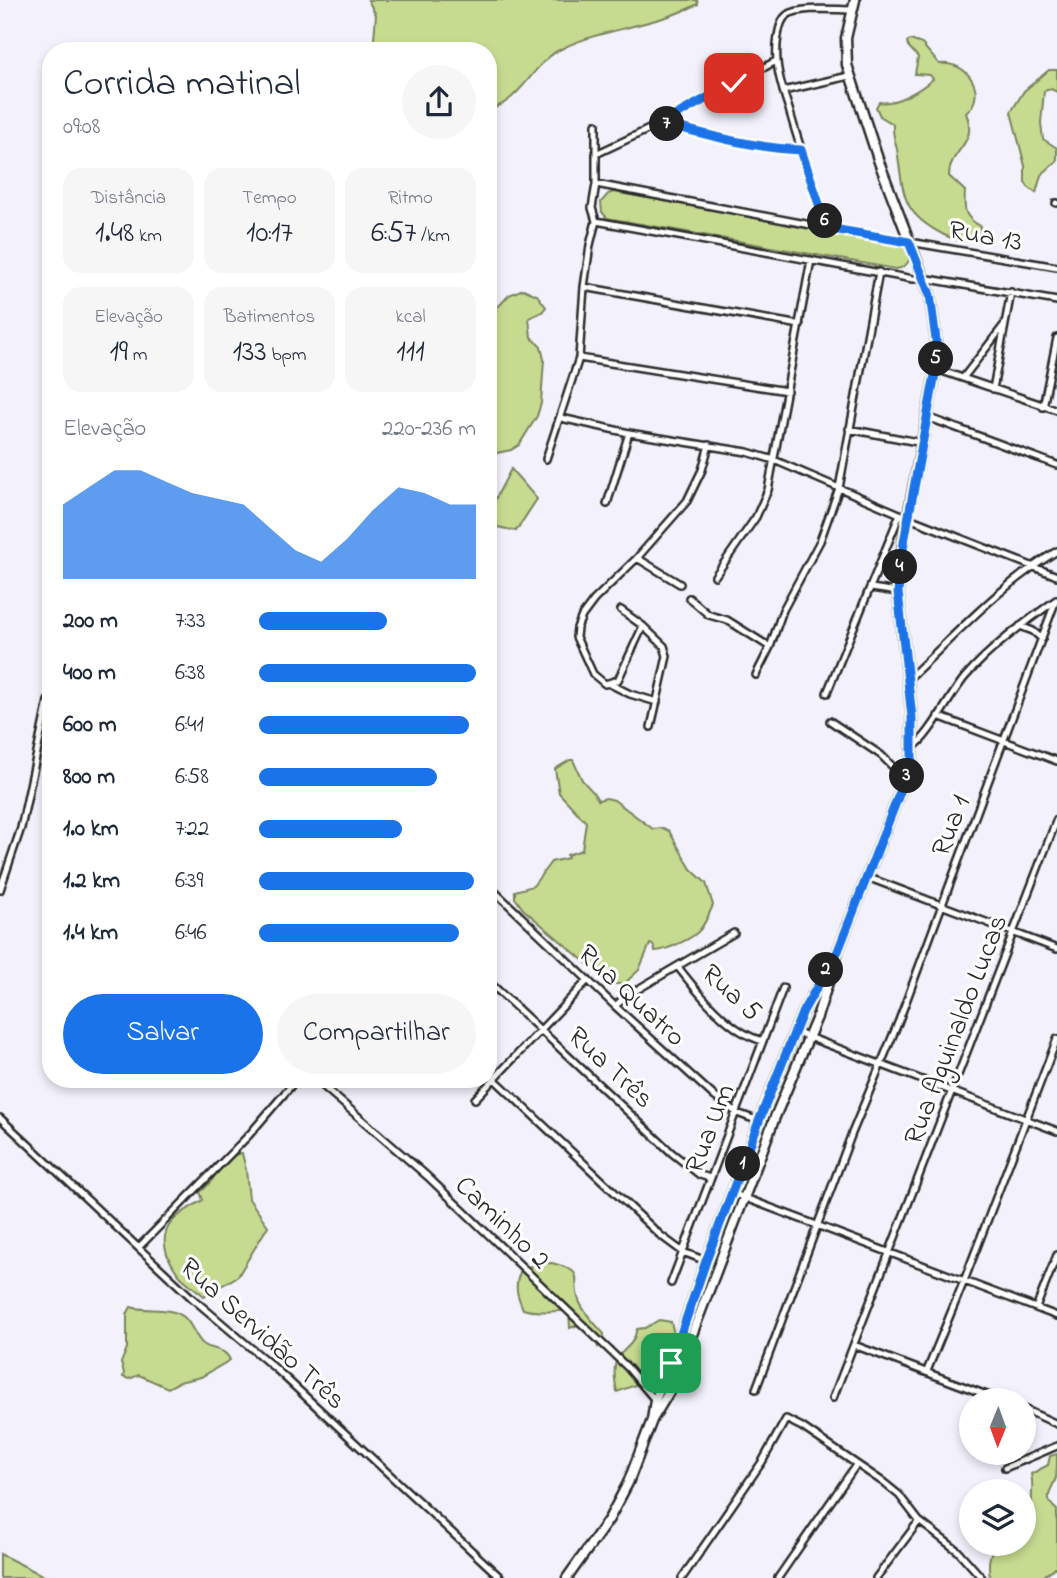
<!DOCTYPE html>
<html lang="pt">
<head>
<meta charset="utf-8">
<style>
  :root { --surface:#fff; --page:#f6f6f7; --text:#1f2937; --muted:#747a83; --accent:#1a73e8 }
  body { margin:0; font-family:"Indie Flower",sans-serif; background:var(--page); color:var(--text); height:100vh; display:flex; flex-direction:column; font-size:26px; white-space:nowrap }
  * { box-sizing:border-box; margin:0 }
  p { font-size:23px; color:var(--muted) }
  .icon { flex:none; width:38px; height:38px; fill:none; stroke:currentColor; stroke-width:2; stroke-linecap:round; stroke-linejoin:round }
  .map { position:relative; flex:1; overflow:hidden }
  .sheet { position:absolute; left:42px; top:42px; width:455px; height:1046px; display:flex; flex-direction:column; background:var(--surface); border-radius:28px; box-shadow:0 4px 10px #0003 }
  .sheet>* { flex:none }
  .needle { width:46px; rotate:181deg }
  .fabs { position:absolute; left:959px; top:1388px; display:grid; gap:14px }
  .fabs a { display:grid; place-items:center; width:77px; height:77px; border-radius:50%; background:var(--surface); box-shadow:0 4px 10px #0003; font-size:35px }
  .pin { position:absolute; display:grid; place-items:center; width:60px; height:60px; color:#fff; margin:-30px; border-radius:14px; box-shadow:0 4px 10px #0006 }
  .km { position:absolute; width:35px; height:35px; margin:-18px; border-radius:50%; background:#222; color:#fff; font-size:19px; line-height:35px; text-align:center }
  .round { display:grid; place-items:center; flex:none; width:74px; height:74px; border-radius:37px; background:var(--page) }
  .head { display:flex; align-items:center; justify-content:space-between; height:119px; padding:0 21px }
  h1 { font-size:38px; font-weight:600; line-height:52px }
  .stats { display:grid; grid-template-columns:repeat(3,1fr); gap:10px; height:119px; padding:7px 21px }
  .stats div { display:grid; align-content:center; border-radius:18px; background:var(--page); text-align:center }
  .stats b { font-size:30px; font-weight:600 }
  .stats small { font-size:19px; font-weight:400 }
  .stats p { font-size:19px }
  .chart { height:196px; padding:14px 21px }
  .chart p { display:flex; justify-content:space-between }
  .chart svg { width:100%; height:126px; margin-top:7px; fill:var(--accent); opacity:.7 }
  .action { display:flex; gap:14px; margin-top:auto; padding:14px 21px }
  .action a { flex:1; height:80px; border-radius:42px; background:var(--accent); color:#fff; font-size:28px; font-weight:600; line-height:80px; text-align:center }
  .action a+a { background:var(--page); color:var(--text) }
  ul { padding:0 21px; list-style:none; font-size:23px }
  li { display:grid; grid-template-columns:112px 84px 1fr; align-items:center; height:52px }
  li i { height:18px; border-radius:9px; background:var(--accent) }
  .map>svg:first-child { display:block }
  .green { fill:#c7db90; stroke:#79835e; stroke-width:2 }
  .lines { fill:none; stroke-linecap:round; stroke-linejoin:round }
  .minor-casing { stroke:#2b2b2b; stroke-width:10 }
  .secondary-casing { stroke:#2b2b2b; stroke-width:13 }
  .minor { stroke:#fff; stroke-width:5 }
  .secondary { stroke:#fff; stroke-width:8 }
  .route-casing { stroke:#fff; stroke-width:14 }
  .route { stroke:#1a73e8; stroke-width:9 }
  .labels { text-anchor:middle; stroke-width:6; stroke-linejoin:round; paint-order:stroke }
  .street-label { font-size:28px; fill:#2b2b2b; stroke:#fff }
</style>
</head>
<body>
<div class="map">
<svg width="1057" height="1578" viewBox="0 0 1057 1578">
  <rect width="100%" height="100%" fill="#f3f1fb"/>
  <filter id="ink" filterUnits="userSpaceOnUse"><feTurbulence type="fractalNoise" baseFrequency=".0143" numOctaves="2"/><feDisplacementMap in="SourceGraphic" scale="14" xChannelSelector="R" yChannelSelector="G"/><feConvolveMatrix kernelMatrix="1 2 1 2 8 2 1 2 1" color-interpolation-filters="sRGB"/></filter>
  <g filter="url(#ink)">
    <path class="green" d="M368 0H697L698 4C654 27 602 28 561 49 537 61 528 86 507 101 502 105 494 108 488 111V51H373L376 15Z
      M910 40 922 44 939 64C967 60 989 93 966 113 979 145 949 149 949 176L965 191C964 208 963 217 980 226V237C966 243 958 241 944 235 903 214 904 198 898 156 897 144 892 137 893 124L880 116 876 107 879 102C896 105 920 90 933 79L930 75 915 74 918 57 908 46 907 42Z
      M1049 70H1057V92L1051 89 1044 91 1041 123 1043 139 1057 148V161L1041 175 1036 193 1028 187 1025 182V166L1011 112 1024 91Z
      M614 192 903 244C914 253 911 267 896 269L607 218 602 212 601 202 608 194Z
      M523 289 537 295 546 307 542 312 529 318 531 337 541 347 544 359 541 403 537 416 519 445 511 450 497 453 488 461V307L499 306 509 295Z
      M511 469 537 499 516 531 498 527 488 513Z
      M570 760H573L582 780 593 792 598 800 606 798 614 800 653 829 663 828 669 831 691 869 706 883 713 905C701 934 698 935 671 947 665 949 662 951 655 951L653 945 650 944 639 970 624 984H611L523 909 515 898V891L533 886 551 862 568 858 567 855 582 850 586 822 559 793 555 769Z
      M242 1153 246 1170 249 1199 268 1226 238 1276 204 1296C197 1290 189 1284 182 1278 175 1271 171 1263 167 1254 157 1225 180 1213 203 1200L200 1192C218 1180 219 1157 242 1153Z
      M552 1263C590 1273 569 1278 580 1303 585 1314 596 1325 604 1334L603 1340 598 1347 586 1322 570 1328 569 1311C555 1310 536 1314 523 1309 517 1295 514 1287 520 1272L534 1264Z
      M131 1307C146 1312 171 1306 184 1317 192 1324 195 1337 203 1344 212 1351 225 1347 230 1360L201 1377 179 1382 168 1388 139 1375 129 1379 123 1377 124 1373 121 1363 127 1348V1314Z
      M659 1320 671 1322 674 1334 657 1373 648 1380 617 1392C607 1343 630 1360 637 1329L645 1328Z
      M1057 1454C1057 1461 1057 1472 1056 1478 1050 1492 1043 1499 1057 1510V1566L1041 1578H990C988 1565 988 1554 997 1544H1024V1531L1032 1527C1034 1518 1032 1513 1032 1504 1031 1493 1034 1486 1031 1474L1048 1465 1050 1456Z
      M0 1554 48 1578H0Z"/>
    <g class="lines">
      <defs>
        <path id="minor" d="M783 91 849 76
          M663 123C709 135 753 148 801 150
          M596 154 662 123 776 61
          M596 184 827 228 1057 267
          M1056 203H1057
          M596 221 913 279 923 278 1057 301
          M827 228C814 188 800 149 789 109 784 94 778 77 777 61 776 50 777 22 787 15 801 6 835 10 852 10
          M584 287 800 325
          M579 358 787 391
          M936 369 1057 410
          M963 378 1004 325
          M993 389 1011 292
          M1043 407 1057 338
          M927 417 1057 465
          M561 418 629 433 747 452 774 460 909 518 1057 576
          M849 429 923 443
          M546 459 579 358 584 287 590 245 596 221 592 208 596 184V124
          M607 504 629 433
          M637 558 680 584
          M715 576 756 517 768 490 811 260
          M871 588 898 592
          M689 598 709 615 727 620 770 647
          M621 610 643 626 618 680 605 684 593 674 576 637 577 628 582 616 594 600 637 558 687 501 702 470 709 445
          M643 626 664 646 667 656 651 727
          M1020 626 1033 631 1042 639
          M756 675 770 647 783 610 820 541 839 488 879 272
          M907 680C958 633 996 588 1057 551
          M610 684 630 694 657 702
          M827 693 900 514
          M938 716 1057 761
          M830 721 881 755 906 780
          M913 747C929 738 950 695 965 677 991 647 1024 623 1056 600
          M867 877 1057 949
          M488 885 615 1006 715 1097 737 1113 759 1121
          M0 890 21 828 48 701 51 699
          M678 967C698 993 730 1033 763 1041
          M488 981 672 1153 700 1175 710 1178
          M615 1006 628 995 734 933
          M795 1032 1057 1131
          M488 1073 660 1235 683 1252 706 1261
          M316 1080 427 1176 628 1368 655 1400
          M475 1099 588 980
          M0 1118 192 1298 277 1370 501 1578
          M732 1193 1057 1316
          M139 1247 249 1135 296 1080
          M671 1283 783 988
          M1036 1308 1057 1255
          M854 1345 1000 1400
          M927 1371 964 1281 1057 1039
          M756 1389 852 1133 898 1023 1056 600
          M833 1398 1057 819
          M1024 1409 1057 1424
          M1005 1468 1057 1446
          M682 1578 762 1462 786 1419 802 1427 883 1482 899 1495 919 1521 958 1551 982 1578
          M778 1578 856 1465
          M876 1578 919 1521"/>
        <path id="secondary" d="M652 1420 672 1387 775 1117 817 1017 838 951 912 761V717L898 592 903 543 936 369V340L930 295 879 162 847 65 846 38 855 0
          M567 1578 609 1519 628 1483 652 1420 655 1400 671 1363 706 1261 759 1121 803 1011 835 957"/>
      </defs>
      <use href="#minor" class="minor-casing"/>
      <use href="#secondary" class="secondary-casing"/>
      <use href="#minor" class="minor"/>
      <use href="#secondary" class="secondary"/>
    </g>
  </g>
  <g class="lines" filter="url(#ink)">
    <defs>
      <path id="route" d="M671 1363 706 1261 759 1121 803 1011 838 951 912 761V717L898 592 904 542 936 369V340L930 295 909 242 827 228 801 150C753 148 708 135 662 123L734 83"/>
    </defs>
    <use href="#route" class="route-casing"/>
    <use href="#route" class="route"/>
  </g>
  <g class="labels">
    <g class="street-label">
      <text transform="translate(986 234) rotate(10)" y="10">Rua 13</text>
      <text transform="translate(949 825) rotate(-69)" y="10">Rua 1</text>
      <text transform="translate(733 991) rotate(42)" y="10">Rua 5</text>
      <text transform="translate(633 994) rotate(43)" y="10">Rua Quatro</text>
      <text transform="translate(954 1029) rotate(-69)" y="10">Rua Aguinaldo Lucas</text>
      <text transform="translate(612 1066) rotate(43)" y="10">Rua Três</text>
      <text transform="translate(708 1128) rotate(-69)" y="10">Rua Um</text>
      <text transform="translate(504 1221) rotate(44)" y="10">Caminho 2</text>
      <text transform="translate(264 1332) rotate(42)" y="10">Rua Servidão Três</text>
    </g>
  </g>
</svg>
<div class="fabs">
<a><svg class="needle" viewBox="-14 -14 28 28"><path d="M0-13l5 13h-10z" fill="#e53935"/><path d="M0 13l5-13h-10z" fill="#747a83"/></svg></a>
<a><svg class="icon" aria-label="layers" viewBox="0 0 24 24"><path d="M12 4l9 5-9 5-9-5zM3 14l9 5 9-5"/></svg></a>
</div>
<div class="pin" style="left:671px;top:1363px;background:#1e9e55"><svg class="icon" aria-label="arrive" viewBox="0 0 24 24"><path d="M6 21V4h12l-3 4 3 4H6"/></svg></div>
<div class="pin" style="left:734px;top:83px;background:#d93025"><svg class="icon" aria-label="check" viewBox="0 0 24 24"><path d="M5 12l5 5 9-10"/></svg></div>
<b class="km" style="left:743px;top:1164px">1</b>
<b class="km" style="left:826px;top:970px">2</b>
<b class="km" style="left:907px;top:776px">3</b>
<b class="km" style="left:900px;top:567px">4</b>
<b class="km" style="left:936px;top:359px">5</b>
<b class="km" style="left:825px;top:221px">6</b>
<b class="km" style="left:667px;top:124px">7</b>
<section class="sheet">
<div class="head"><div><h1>Corrida matinal</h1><p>09:08</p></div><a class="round"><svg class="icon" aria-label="share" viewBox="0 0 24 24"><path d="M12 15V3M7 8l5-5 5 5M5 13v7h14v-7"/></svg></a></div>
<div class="stats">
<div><p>Distância</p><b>1.48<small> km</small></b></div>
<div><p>Tempo</p><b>10:17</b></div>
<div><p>Ritmo</p><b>6:57<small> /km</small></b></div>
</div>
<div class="stats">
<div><p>Elevação</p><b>19<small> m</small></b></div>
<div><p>Batimentos</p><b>133<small> bpm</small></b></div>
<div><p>kcal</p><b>111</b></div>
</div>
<div class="chart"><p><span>Elevação</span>220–236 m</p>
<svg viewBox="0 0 160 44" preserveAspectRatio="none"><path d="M0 44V18L10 12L20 6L30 6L40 10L50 14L60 16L70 18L80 26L90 34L100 38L110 30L120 20L130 12L140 14L150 18L160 18V44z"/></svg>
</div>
<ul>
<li><b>200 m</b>7:33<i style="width:59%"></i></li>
<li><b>400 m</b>6:38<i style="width:100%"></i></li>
<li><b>600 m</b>6:41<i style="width:97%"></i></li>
<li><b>800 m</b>6:58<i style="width:82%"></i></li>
<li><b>1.0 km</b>7:22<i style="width:66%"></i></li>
<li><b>1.2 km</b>6:39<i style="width:99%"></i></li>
<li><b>1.4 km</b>6:46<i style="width:92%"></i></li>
</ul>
<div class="action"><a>Salvar</a><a>Compartilhar</a></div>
</section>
</div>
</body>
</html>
